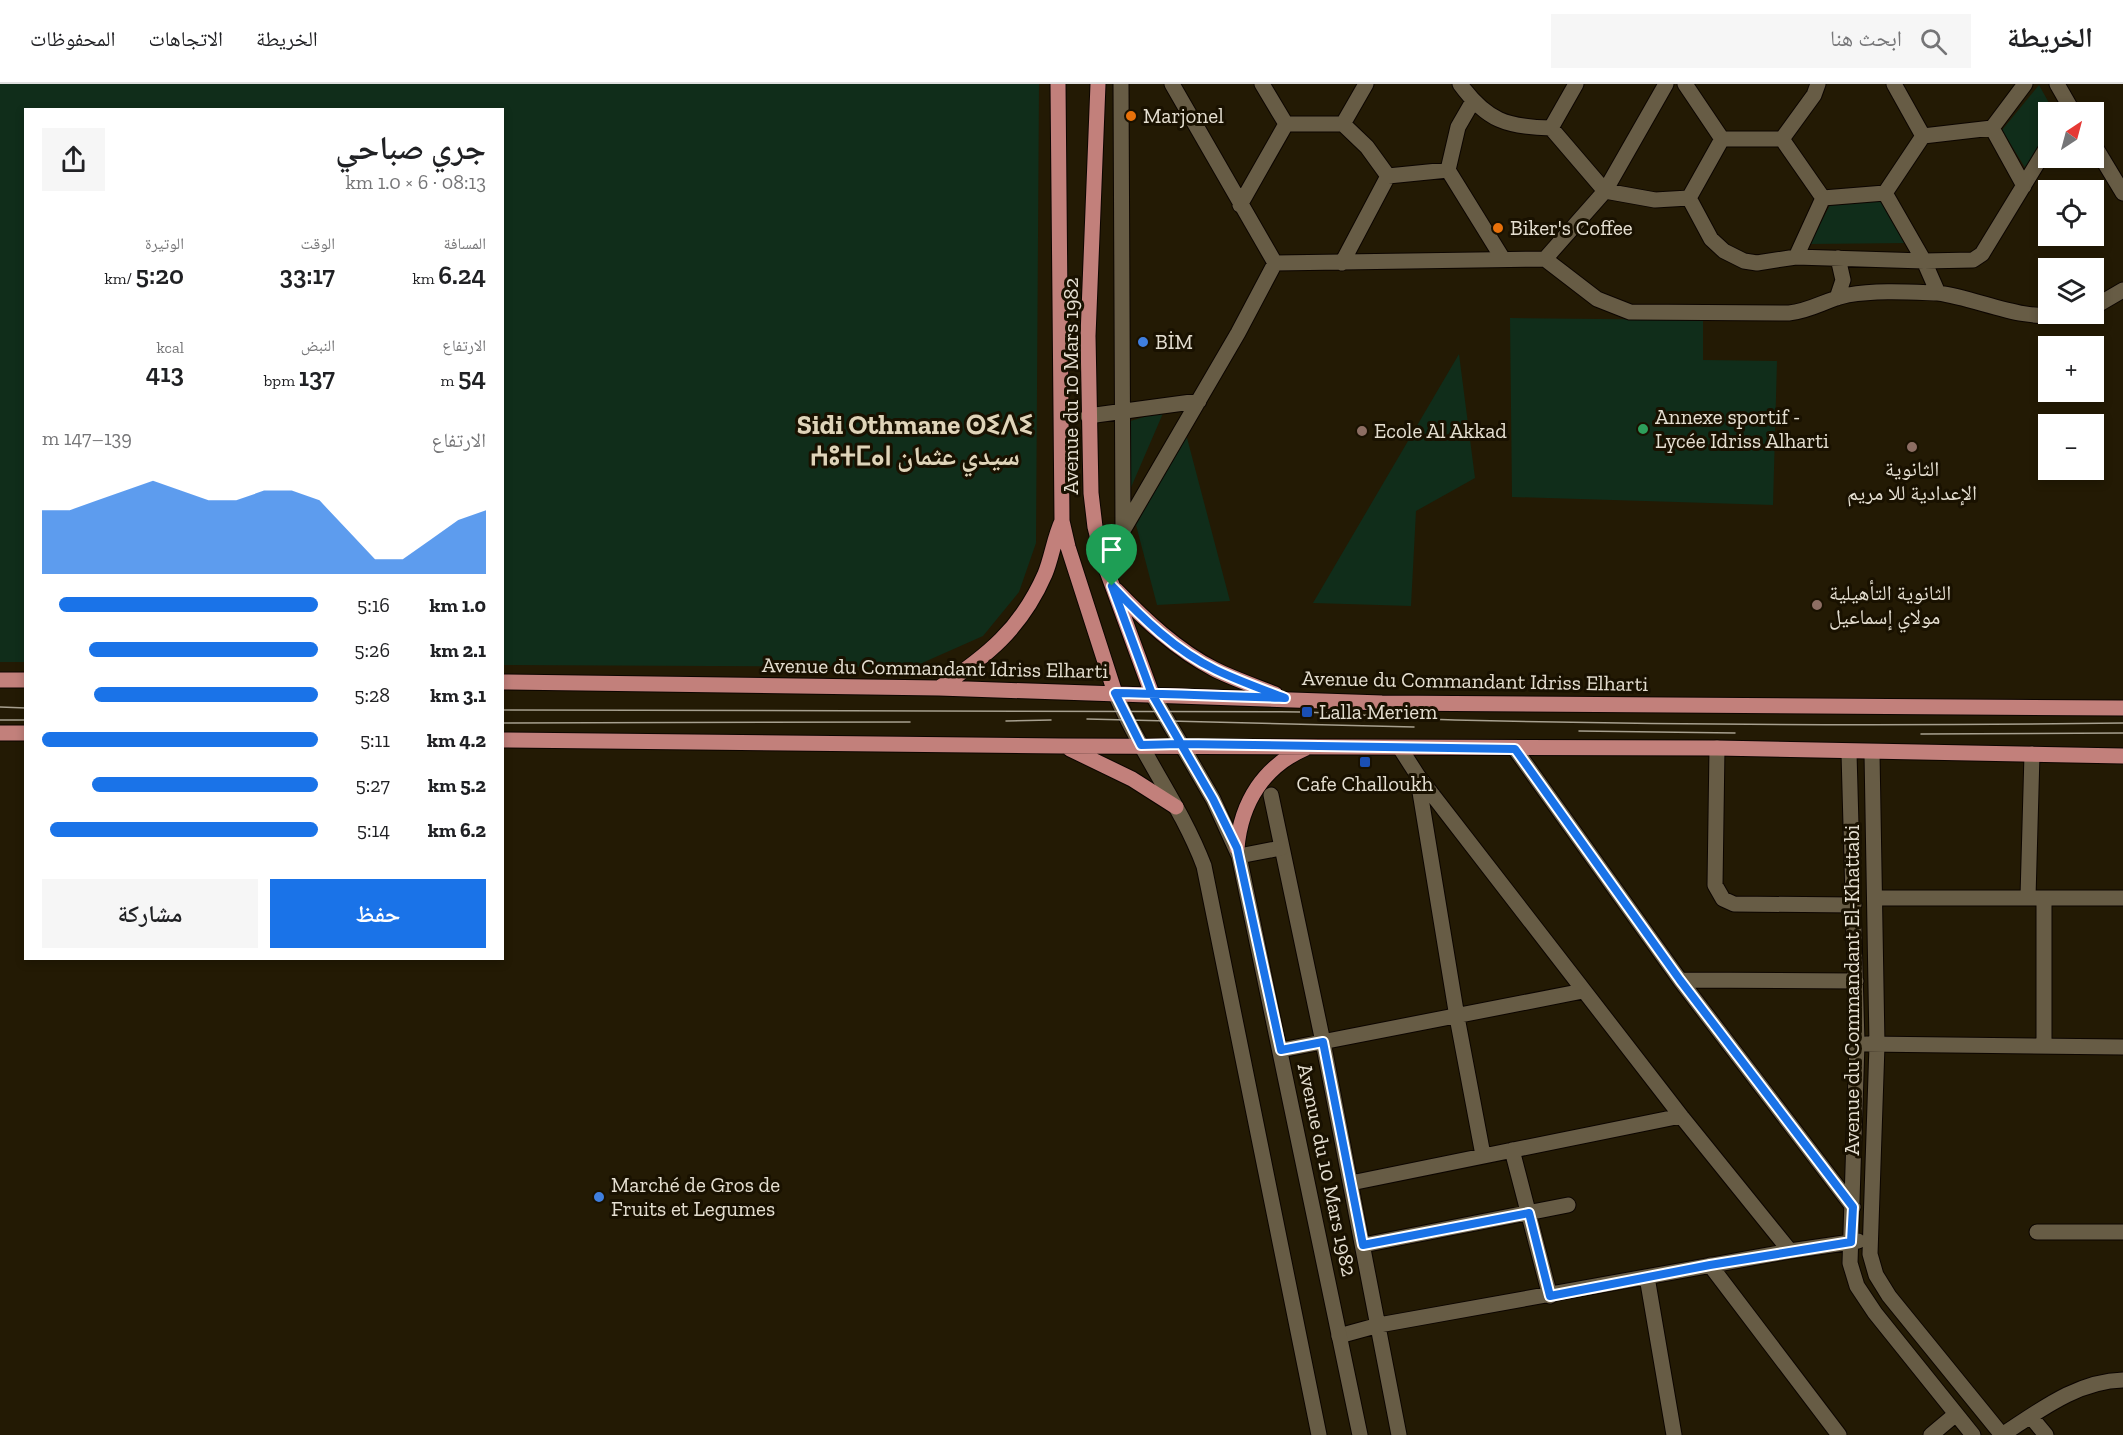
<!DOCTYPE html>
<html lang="ar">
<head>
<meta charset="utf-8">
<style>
  :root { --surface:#fff; --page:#f6f6f6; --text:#202124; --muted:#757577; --line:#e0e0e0; --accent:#1a73e8 }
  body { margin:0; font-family:"Zilla Slab","Noto Naskh Arabic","Noto Sans Tifinagh",serif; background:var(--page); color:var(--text); direction:rtl; height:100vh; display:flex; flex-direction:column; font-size:22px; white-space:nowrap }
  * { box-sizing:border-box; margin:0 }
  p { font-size:20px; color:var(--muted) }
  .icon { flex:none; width:33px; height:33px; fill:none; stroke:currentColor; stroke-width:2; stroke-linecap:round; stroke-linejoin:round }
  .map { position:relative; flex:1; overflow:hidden; direction:ltr }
  .panel { position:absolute; left:24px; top:24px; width:480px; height:852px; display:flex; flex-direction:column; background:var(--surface); border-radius:0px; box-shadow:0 3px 9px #0003; direction:rtl }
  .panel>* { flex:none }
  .needle { width:39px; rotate:36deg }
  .controls { position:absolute; left:2038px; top:18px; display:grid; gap:12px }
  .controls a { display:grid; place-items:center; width:66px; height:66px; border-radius:0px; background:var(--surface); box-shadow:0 3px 9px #0003; font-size:30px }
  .pin { position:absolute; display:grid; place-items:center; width:51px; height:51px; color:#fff; margin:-62px -26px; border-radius:50% 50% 50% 0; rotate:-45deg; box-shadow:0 0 6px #0007 }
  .pin .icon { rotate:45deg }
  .round { display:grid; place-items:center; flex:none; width:63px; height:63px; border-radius:0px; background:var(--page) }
  .summary { display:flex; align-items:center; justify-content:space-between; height:102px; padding:0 18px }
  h1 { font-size:33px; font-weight:600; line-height:45px }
  .metrics { display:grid; grid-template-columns:repeat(3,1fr); gap:9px; height:102px; padding:6px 18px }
  .metrics div { display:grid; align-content:center }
  .metrics b { font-size:26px; font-weight:600 }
  .metrics small { font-size:16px; font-weight:400 }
  .metrics p { font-size:16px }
  .chart { height:168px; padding:12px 18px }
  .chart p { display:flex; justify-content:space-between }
  .chart svg { width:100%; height:108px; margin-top:6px; fill:var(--accent); opacity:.7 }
  .primary-button { display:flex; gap:12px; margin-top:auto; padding:12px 18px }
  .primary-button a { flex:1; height:69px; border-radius:0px; background:var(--accent); color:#fff; font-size:24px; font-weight:600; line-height:69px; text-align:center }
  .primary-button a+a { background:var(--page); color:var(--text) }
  ul { padding:0 18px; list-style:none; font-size:20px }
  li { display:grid; grid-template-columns:96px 72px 1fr; align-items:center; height:45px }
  li i { height:15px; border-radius:8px; background:var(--accent) }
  header { display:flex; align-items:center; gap:36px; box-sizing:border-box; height:84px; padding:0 30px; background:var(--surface); border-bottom:2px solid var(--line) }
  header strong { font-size:28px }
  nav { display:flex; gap:33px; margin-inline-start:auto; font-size:21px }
  .search { width:420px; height:54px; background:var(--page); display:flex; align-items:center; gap:15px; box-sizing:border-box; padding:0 21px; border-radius:0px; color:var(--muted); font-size:22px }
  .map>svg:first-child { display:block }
  .green { fill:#102d1a }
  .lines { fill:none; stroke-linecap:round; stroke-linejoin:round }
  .minor-casing { stroke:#0c0500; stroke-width:17 }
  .secondary-casing { stroke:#0c0500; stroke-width:17 }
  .primary-casing { stroke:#0c0500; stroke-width:17 }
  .minor { stroke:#675c45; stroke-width:15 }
  .secondary { stroke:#675c45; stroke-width:15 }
  .primary { stroke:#c2807b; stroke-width:15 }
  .tram { stroke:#a7a08f; stroke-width:1.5 }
  .route-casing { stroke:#fff; stroke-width:12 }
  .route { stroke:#1a73e8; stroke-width:8 }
  .food-dot { fill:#e8710a; stroke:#191100; stroke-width:2 }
  .shop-dot { fill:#3f7fe0; stroke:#191100; stroke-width:2 }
  .leisure-dot { fill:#2e9e5b; stroke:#191100; stroke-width:2 }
  .education-dot { fill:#8d6e63; stroke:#191100; stroke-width:2 }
  .transit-dot { fill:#1a4fb4; stroke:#191100; stroke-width:2 }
  .labels { text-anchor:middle; stroke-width:6; stroke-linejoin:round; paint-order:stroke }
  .poi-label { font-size:21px; fill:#e5dfd1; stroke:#191100; text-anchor:start }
  .street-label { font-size:21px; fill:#e5dfd1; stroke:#191100 }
  .district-label { font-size:27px; font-weight:bold; fill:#dfd4b9; stroke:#191100 }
</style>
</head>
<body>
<header>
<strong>الخريطة</strong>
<div class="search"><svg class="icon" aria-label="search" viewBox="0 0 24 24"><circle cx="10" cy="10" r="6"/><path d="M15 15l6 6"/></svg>ابحث هنا</div>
<nav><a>الخريطة</a><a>الاتجاهات</a><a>المحفوظات</a></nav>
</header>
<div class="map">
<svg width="2123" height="1351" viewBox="0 0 2123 1351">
  <rect width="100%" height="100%" fill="#231a04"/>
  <path class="green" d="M0 0H1039L1036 459 1019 508 983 552 913 583 503 581 502 26H26V578H0Z
    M2039 1 2054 28H2049V42L2027 87 2002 46Z
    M1887 116 1908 159 1810 160 1832 117Z
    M1510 234 1703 236V276L1777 277 1773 421 1512 413Z
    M1459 270 1475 394 1416 427 1411 522 1313 519Z
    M1164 327 1126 415 1127 338Z
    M1186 350 1230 517 1157 521 1136 441Z"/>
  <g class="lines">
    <defs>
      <path id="minor" d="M1121 0 1123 446
        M1172 0 1275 179
        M1262 0 1286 40
        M1460 0C1487 37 1507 43 1551 44L1605 107 1655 116 1689 114
        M1685 0 1722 55
        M1894 0 1923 52
        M2057 0 2073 28
        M1473 17 1458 43 1448 86 1503 175
        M1343 40 1366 0
        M1551 44 1576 0
        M1722 55H1782L1814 11 1818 0
        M1782 55 1823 114
        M2094 61 2123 109
        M1388 92 1448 86
        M2024 102 1992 44 2025 0
        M1885 109 1924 177 1973 176 1982 170 2049 60
        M1689 114 1711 155 1724 167 1744 177 1757 179 1796 173 1924 177 1938 209C1981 215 2021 238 2065 230
        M1689 114 1722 55
        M1240 121 1286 40H1343L1367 63 1388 92 1342 179
        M1796 173 1823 114 1885 109 1923 52 1992 44
        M1545 175 1605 107 1666 0
        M1275 179 1545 175 1597 215 1630 228 1789 229C1811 227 1827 215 1848 211 1877 206 1909 208 1938 209
        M1837 214 1843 196 1838 174
        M2094 223 2123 206
        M1088 332 1199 317
        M1104 479 1238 249 1275 179
        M1400 664 1418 692 1681 1032 1790 1167
        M1717 664 1715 801 1723 815 1734 820 1854 821
        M1515 665 1680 896 1853 1123
        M1849 669 1857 959 1850 1179 1857 1202 1875 1229 1973 1351
        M1872 669 1877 961 1870 1170 1876 1191 1889 1212 2002 1351
        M1418 696 1457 933 1483 1071
        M1271 711 1323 958 1399 1351
        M2028 813 2032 670
        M1875 814H2123
        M2044 814V962
        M1680 896 1856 897
        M1866 960 2123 963
        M1281 966 1583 907
        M1512 1066 1550 1212
        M1351 1099 1681 1032
        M2037 1148H2123
        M1363 1161 1568 1121
        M1710 1181 1839 1351
        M1647 1193 1674 1351
        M1339 1252 1379 1241 1790 1167 1858 1157
        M2031 1333 2046 1351
        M1931 1351 1956 1330
        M2002 1351C2039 1327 2077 1297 2123 1296"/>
      <path id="secondary" d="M1115 609C1140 669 1181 721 1204 782L1319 1351
        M1152 610 1213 715 1239 772 1360 1351
        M1239 772 1281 764"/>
      <path id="primary" d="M1058 0 1062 437 1068 463 1115 609
        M1098 0 1088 252 1091 409 1095 443 1104 479 1152 610
        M1116 506C1145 536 1177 566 1214 585 1234 595 1255 602 1275 610
        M0 596H26
        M502 598 939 604 1382 619 2123 624
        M939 604C987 572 1021 545 1045 490 1052 473 1054 454 1062 437
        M0 649H26
        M502 656 1062 662 1717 664 2123 672
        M1070 665 1132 695 1176 723
        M1237 764C1241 718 1264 682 1306 664"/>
    </defs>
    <use href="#minor" class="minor-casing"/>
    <use href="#secondary" class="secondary-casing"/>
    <use href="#primary" class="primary-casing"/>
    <use href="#minor" class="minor"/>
    <use href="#secondary" class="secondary"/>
    <use href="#primary" class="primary"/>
    <path class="tram" d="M0 623 26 624
      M502 626C769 628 1035 626 1301 628 1352 629 1404 635 1455 636 1678 641 1900 642 2123 639
      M1087 635 1414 643
      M0 636H26
      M1006 637 1051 636
      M502 639 910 638
      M1579 647 1735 649
      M1921 650 2123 649"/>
  </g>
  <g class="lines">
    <defs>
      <path id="route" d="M1112 502 1152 610 1213 715 1237 764 1281 966 1323 958 1363 1161 1529 1129 1550 1212 1710 1181 1851 1158 1853 1123 1680 896 1515 665 1180 660 1141 661 1115 609C1172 610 1228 612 1285 614 1262 605 1239 597 1216 586 1176 567 1142 534 1112 502"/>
    </defs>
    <use href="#route" class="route-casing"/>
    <use href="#route" class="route"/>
  </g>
  <g class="food-dot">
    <circle cx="1131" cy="32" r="6"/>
    <circle cx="1498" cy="144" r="6"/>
  </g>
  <g class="shop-dot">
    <circle cx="1143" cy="258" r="6"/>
    <circle cx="599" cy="1113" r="6"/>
  </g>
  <circle class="leisure-dot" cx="1643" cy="345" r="6"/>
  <g class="education-dot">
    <circle cx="1362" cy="347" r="6"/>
    <circle cx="1912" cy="363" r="6"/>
    <circle cx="1817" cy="521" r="6"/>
  </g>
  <g class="transit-dot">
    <rect x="1301" y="622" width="12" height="12" rx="3"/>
    <rect x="1359" y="672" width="12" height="12" rx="3"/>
  </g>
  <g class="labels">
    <g class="poi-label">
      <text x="1143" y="39">Marjonel</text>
      <text x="1510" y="151">Biker's Coffee</text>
      <text x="1155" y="265">BİM</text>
      <text x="1655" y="340">Annexe sportif -<tspan x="1655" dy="24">Lycée Idriss Alharti</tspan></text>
      <text x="1374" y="354">Ecole Al Akkad</text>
      <text x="1912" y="392" text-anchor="middle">الثانوية<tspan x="1912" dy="24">الإعدادية للا مريم</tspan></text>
      <text x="1829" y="516">الثانوية التأهيلية<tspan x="1829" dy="24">مولاي إسماعيل</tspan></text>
      <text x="1319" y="635">Lalla Meriem</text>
      <text x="1365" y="707" text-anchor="middle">Cafe Challoukh</text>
      <text x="611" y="1108">Marché de Gros de<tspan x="611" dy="24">Fruits et Legumes</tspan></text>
    </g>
    <g class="street-label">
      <text transform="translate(1071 302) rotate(-90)" y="7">Avenue du 10 Mars 1982</text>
      <text transform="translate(935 584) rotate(1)" y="7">Avenue du Commandant Idriss Elharti</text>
      <text transform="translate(1475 597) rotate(1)" y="7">Avenue du Commandant Idriss Elharti</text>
      <text transform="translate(1852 906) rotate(-90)" y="7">Avenue du Commandant El-Khattabi</text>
      <text transform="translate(1327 1086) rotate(78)" y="7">Avenue du 10 Mars 1982</text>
    </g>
    <g class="district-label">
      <text x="915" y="350">Sidi Othmane ⵙⵉⴷⵉ<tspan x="915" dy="31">ⵄⵓⵜⵎⴰⵏ سيدي عثمان</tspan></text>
    </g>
  </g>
</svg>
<div class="controls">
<a><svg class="needle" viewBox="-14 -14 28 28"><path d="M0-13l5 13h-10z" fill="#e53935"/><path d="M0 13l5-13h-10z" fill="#757577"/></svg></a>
<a><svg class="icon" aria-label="locate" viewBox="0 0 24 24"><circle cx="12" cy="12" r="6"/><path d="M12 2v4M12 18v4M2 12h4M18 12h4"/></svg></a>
<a><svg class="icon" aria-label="layers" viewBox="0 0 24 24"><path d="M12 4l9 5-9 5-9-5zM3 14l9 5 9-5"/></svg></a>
<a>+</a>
<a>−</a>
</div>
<div class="pin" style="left:1112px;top:502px;background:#1e9e55"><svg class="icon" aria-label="arrive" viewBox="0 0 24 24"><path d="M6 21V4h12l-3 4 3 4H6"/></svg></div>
<section class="panel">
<div class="summary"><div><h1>جري صباحي</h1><p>08:13 · 6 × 1.0 km</p></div><a class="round"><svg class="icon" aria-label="share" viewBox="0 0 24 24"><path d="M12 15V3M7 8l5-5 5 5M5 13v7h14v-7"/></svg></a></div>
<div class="metrics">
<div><p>المسافة</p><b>6.24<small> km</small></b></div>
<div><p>الوقت</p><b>33:17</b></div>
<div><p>الوتيرة</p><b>5:20<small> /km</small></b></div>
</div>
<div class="metrics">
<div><p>الارتفاع</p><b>54<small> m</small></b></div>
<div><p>النبض</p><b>137<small> bpm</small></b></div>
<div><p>kcal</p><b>413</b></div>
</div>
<div class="chart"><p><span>الارتفاع</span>139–147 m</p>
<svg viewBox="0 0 160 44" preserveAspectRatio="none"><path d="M0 44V18L10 18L20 14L30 10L40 6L50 10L60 14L70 14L80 10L90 10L100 14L110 26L120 38L130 38L140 30L150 22L160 18V44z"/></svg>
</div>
<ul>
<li><b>1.0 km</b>5:16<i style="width:94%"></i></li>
<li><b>2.1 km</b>5:26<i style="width:83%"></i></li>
<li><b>3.1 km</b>5:28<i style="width:81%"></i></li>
<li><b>4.2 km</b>5:11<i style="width:100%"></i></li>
<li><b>5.2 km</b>5:27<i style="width:82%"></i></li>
<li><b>6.2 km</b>5:14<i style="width:97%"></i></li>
</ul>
<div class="primary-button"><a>حفظ</a><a>مشاركة</a></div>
</section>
</div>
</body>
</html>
